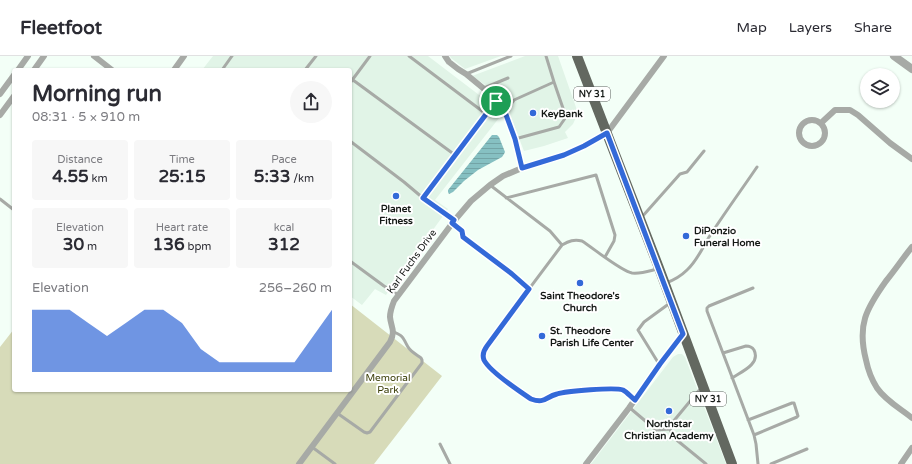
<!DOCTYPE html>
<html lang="en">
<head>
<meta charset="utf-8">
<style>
  :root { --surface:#fff; --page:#f7f7f7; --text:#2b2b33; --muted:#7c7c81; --line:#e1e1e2; --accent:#3369d8 }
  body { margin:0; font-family:"Varela Round",sans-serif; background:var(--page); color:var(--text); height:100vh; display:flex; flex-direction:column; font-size:15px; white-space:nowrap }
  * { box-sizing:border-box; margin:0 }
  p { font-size:13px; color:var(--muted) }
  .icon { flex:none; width:22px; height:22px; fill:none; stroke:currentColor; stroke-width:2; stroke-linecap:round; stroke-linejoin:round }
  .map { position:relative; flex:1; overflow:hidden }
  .sheet { position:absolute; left:12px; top:12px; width:340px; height:324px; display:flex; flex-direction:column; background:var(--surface); border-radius:4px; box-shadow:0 1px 3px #0004 }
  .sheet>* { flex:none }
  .tools { position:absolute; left:860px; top:12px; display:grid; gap:8px }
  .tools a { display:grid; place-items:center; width:40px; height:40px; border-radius:50%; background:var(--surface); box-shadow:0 1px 3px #0004; font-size:20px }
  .pin { position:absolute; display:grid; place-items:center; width:34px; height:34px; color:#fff; margin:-17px; border:2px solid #fff; border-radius:50%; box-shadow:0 1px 4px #0007 }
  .round { display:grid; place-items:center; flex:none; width:42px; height:42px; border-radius:21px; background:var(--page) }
  .headline { display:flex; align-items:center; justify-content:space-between; height:68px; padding:0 20px }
  h1 { font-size:22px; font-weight:700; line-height:30px }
  .figures { display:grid; grid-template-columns:repeat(3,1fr); gap:6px; height:68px; padding:4px 20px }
  .figures div { display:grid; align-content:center; border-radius:4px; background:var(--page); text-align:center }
  .figures b { font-size:17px; font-weight:700 }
  .figures small { font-size:11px; font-weight:400 }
  .figures p { font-size:11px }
  .chart { height:112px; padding:8px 20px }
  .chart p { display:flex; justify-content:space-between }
  .chart svg { width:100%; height:72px; margin-top:4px; fill:var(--accent); opacity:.7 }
  header { display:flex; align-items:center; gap:24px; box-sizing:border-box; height:56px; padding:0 20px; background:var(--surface); border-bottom:1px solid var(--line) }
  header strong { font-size:19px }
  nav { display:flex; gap:22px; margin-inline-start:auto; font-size:14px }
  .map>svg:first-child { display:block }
  .built { fill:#e1f4e7 }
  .park { fill:#d7dbb9 }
  .water { fill:url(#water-rules) }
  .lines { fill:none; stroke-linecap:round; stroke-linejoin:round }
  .service { stroke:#a7aaa6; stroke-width:3 }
  .minor { stroke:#a7aaa6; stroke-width:6 }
  .tertiary { stroke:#a7aaa6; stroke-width:8 }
  .primary { stroke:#636860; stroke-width:10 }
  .route-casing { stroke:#fff; stroke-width:8 }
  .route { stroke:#3369d8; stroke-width:5 }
  .poi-dot { fill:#3369d8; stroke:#fff; stroke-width:1.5 }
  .labels { text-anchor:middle; stroke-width:4; stroke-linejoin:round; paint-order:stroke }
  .shield { fill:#fff; stroke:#5b5e5c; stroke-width:1 }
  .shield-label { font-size:9px; font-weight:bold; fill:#151916 }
  .poi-label { font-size:10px; font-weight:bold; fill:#151916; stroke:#fff; text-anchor:start }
  .street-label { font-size:10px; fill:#151916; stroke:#fff }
  .park-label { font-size:10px; fill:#383b04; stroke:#fff }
</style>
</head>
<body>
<header>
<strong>Fleetfoot</strong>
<nav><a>Map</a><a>Layers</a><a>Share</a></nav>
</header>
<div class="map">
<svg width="912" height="408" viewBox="0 0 912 408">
  <defs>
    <pattern id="water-rules" width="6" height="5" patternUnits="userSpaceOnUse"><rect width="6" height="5" fill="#86c0c2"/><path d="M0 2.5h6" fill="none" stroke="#73a4a6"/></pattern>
  </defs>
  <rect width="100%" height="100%" fill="#f3fff7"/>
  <path class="built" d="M213 0H428L487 45 499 62 435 144 448 153 386 239 375 233 362 249 350 240V14H202Z
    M450 0H501L465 13 451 2Z
    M525 0H558L578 57 573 68 565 76 568 82 544 90 524 95 506 49 493 34 472 20Z
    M678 298H682L685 301 726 408H591L673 301Z"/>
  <path class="park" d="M350 248 442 320 374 408H0V291L14 273V334H350Z"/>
  <path class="water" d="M492 79H497L499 81 505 96 504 98 502 101 478 114 464 125 453 136 449 138 448 136V134Z"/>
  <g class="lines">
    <path class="service" d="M409 0 486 58
      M546 0 554 26
      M222 14 232 0
      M305 14 316 0
      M466 18 511 0
      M353 24 455 99
      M350 27 370 0
      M484 32 508 22
      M505 56 514 44 554 26 566 61 559 71 515 83
      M350 85 404 126 423 142 454 165
      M490 129 550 175 562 189
      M423 142 496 45
      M506 142 596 119 615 179 614 185 605 201
      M0 143 14 154
      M641 162 680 118 687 116 704 95
      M452 168 462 175 463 181 512 218 529 233
      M350 205 384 230 399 239
      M666 227C674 224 681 220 687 214 698 204 703 190 711 178 726 155 742 133 757 111
      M753 232 709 250 707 252V255L754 379 756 388 758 408
      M723 297 746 290C750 290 752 291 754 294 761 308 741 316 732 322
      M659 308 638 274 644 266 670 247
      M701 332 672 367 670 373 673 381 706 408
      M635 344C631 341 627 336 623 334 615 331 566 335 557 338 545 342 545 348 531 343 519 335 490 316 484 304 482 299 484 294 487 289L562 189C569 185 574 183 582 185 593 192 621 215 632 217 641 218 649 215 657 213
      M630 352 656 374 670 373
      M337 357 364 376 367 377 370 376 422 307V304L421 302C417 299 410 295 408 291 402 281 405 281 394 276
      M748 364 792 347H794L798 360 797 361 754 379
      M440 388 450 408
      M312 391 335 408
      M771 408 807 393"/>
    <path class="minor" d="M94 0 112 14
      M445 0 449 6 458 13 466 18 489 37 505 56 515 83 522 112
      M18 14 28 0
      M34 14 44 0
      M174 14 184 0
      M0 38 14 19
      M0 59 14 40
      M799 77a13 13 0 1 1 26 0a13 13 0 1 1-26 0Z
      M821 67 835 54H850L858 59 890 87 912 103
      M912 191C903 202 895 214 886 225 866 253 857 269 866 304 868 314 872 324 877 332 886 345 901 353 912 362
      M299 408 390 286C396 274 391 272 390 261 390 255 392 250 394 245L454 165 471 145 490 129 503 120 522 112 564 99 584 90 607 77 664 0
      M586 408 629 352 660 308 683 278
      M901 408 912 392"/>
    <path class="tertiary" d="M894 0 912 13"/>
    <path class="primary" d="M577 0 659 212 732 408"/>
  </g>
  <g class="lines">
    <defs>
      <path id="route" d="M496 45 505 56 515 83 522 112 564 99 584 90 607 77 683 278 660 308 635 344C631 341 627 336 623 334 615 331 566 335 557 338 545 341 545 348 531 343 519 335 490 316 484 304 482 299 484 294 487 290L529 233 512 218 463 181 462 175 452 167 454 164 423 142Z"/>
    </defs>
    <use href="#route" class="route-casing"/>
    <use href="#route" class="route"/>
  </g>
  <g class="poi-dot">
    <circle cx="533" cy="57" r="4"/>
    <circle cx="396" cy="140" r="4"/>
    <circle cx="686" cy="180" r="4"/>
    <circle cx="580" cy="227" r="4"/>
    <circle cx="542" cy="280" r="4"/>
    <circle cx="669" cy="355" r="4"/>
  </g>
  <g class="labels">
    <g class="shield">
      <rect x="574" y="31" width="36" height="14" rx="3"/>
      <rect x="690" y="336" width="36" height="14" rx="3"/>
    </g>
    <g class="shield-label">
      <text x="592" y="41">NY 31</text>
      <text x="708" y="346">NY 31</text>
    </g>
    <g class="poi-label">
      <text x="541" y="61">KeyBank</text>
      <text x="396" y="156" text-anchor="middle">Planet<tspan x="396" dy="12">Fitness</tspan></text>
      <text x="694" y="178">DiPonzio<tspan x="694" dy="12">Funeral Home</tspan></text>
      <text x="580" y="243" text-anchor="middle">Saint Theodore's<tspan x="580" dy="12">Church</tspan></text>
      <text x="550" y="278">St. Theodore<tspan x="550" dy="12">Parish Life Center</tspan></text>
      <text x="669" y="371" text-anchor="middle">Northstar<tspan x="669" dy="12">Christian Academy</tspan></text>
    </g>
    <g class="street-label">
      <text transform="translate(411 205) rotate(-54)" y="4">Karl Fuchs Drive</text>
    </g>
    <g class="park-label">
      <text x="388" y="325">Memorial<tspan x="388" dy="12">Park</tspan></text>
    </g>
  </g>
</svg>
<div class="tools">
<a><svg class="icon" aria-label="layers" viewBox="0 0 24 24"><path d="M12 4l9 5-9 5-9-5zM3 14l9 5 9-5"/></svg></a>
</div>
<div class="pin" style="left:496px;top:45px;background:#1e9e55"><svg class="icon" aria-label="arrive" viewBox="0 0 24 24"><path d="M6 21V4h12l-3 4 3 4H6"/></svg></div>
<section class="sheet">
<div class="headline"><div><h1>Morning run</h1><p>08:31 · 5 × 910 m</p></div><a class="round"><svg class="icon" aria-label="share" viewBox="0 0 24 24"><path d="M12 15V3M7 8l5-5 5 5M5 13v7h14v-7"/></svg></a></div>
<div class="figures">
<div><p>Distance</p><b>4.55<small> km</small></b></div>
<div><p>Time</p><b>25:15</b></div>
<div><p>Pace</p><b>5:33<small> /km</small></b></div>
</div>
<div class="figures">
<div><p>Elevation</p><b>30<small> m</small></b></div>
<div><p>Heart rate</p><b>136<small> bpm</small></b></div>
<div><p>kcal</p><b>312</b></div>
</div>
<div class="chart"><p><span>Elevation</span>256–260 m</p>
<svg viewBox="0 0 160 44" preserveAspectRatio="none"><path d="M0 44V6L10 6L20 6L30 14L40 22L50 14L60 6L70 6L80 14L90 30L100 38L110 38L120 38L130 38L140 38L150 22L160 6V44z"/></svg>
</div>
</section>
</div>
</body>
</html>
